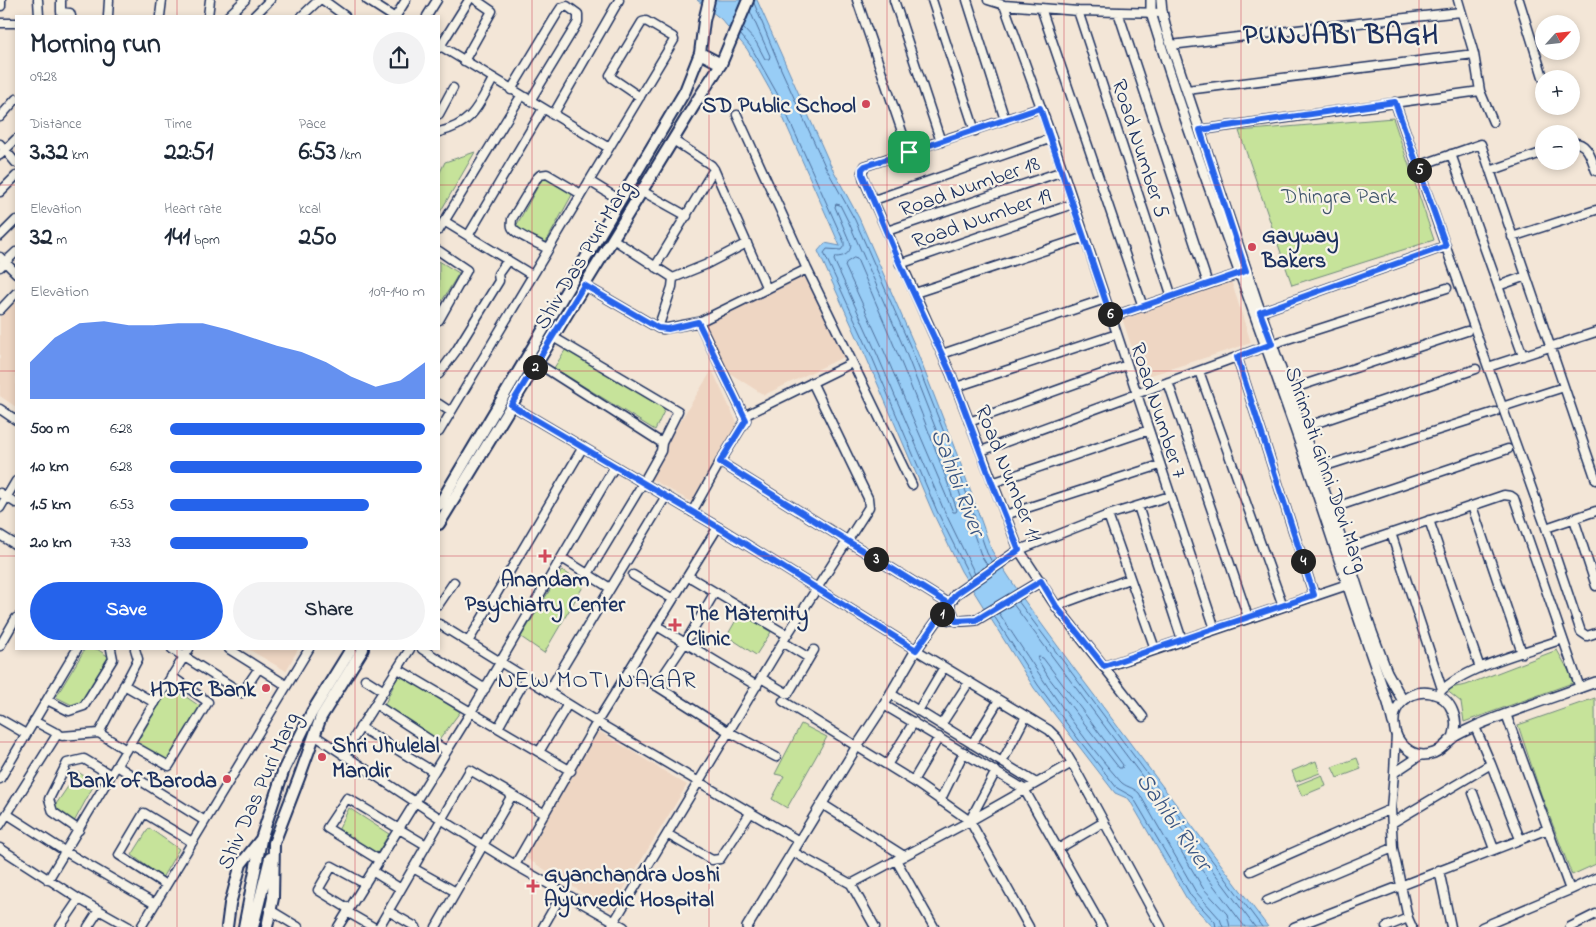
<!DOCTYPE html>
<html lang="en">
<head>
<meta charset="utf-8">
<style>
  :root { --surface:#fff; --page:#f2f2f3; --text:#1f2937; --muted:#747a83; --accent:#2563eb }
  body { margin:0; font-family:"Indie Flower",sans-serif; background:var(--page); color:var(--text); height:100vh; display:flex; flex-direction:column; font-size:19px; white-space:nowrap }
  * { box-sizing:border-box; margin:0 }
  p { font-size:16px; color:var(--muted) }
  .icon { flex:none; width:28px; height:28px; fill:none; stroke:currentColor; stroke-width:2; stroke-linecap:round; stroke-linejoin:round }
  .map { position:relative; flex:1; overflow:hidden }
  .panel { position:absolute; left:15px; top:15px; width:425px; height:635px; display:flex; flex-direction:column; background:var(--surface); border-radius:0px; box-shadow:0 2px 8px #0003 }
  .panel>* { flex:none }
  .needle { width:32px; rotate:63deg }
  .buttons { position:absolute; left:1535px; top:15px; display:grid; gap:10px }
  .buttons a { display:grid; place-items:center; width:45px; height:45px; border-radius:50%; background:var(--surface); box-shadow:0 2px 8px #0003; font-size:25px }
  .pin { position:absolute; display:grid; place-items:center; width:42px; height:42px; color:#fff; margin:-21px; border-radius:10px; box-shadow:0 2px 8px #0006 }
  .km { position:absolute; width:25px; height:25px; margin:-12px; border-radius:50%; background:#222; color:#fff; font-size:14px; line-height:25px; text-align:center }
  .round { display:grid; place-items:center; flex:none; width:52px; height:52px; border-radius:26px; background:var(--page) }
  .head { display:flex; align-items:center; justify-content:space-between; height:85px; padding:0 15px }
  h1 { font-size:28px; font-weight:800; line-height:38px }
  .metrics { display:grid; grid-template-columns:repeat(3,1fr); gap:8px; height:85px; padding:5px 15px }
  .metrics div { display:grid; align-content:center }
  .metrics b { font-size:25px; font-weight:800 }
  .metrics small { font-size:14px; font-weight:400 }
  .metrics p { font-size:14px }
  .chart { height:140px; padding:10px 15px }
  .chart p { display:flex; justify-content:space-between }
  .chart svg { width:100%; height:90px; margin-top:5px; fill:var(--accent); opacity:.7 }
  .action { display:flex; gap:10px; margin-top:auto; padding:10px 15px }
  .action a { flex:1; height:58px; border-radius:30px; background:var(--accent); color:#fff; font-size:20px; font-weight:800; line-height:58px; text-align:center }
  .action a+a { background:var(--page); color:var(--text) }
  ul { padding:0 15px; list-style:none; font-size:16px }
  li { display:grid; grid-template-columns:80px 60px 1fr; align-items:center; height:38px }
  li i { height:12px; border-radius:6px; background:var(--accent) }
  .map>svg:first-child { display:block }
  .built { fill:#eed6c3 }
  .green { fill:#c6e39a; stroke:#70897c }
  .water { fill:#98cdf6; stroke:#668eb9 }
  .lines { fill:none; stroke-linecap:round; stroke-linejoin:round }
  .shore { stroke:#4d6e9b; stroke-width:1 }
  .minor-casing { stroke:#1b2f5e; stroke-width:11 }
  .tertiary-casing { stroke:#1b2f5e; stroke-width:12 }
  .secondary-casing { stroke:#1b2f5e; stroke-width:14 }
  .minor { stroke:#f7f3e8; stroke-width:8 }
  .tertiary { stroke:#f7f3e8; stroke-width:9 }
  .secondary { stroke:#f7f3e8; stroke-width:10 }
  .route-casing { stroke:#fff; stroke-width:10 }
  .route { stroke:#2563eb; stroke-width:6 }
  .grid { fill:none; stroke:#d1495b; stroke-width:1; stroke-opacity:0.55 }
  .poi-dot { fill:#d1495b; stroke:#f7f3e8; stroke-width:2 }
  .labels { text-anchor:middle; stroke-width:4.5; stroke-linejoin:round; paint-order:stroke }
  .poi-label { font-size:22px; font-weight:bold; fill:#1b2f5e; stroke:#f7f3e8; text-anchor:start }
  .street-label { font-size:22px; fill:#1b2f5e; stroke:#f7f3e8 }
  .park-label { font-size:22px; fill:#3d536a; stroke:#f7f3e8 }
  .water-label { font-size:24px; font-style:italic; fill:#3a5684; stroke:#f7f3e8 }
  .neighbourhood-label { font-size:24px; letter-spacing:1px; fill:#1b2f5e; stroke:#f7f3e8 }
  .district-label { font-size:28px; font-weight:bold; letter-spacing:1px; fill:#1b2f5e; stroke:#f7f3e8 }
</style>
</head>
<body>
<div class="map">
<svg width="1596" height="927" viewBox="0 0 1596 927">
  <rect width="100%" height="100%" fill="#f3e6d7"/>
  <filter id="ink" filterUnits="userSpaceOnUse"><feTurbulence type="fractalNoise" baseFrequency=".02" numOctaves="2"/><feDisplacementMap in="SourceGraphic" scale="10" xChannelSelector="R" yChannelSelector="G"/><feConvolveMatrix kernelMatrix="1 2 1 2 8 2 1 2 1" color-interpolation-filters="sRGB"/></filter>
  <g filter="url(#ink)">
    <path class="built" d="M813 270 852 353 764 395 728 372 702 324Z
      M1231 280 1251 343 1142 378 1121 315Z
      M16 298V407L0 396V317Z
      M712 370 738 425 693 503 646 476Z
      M248 649H298L286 671Z
      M597 730 687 785 611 910 521 855Z"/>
    <path class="green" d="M1393 118 1434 240 1292 285 1239 131Z
      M475 152 439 214V174L445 162Z
      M543 177 573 193 545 244 515 228Z
      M439 261 459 273 439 306Z
      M569 344 668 403 655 430 554 368Z
      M562 570 584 585 544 653 521 637Z
      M740 613 771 632 756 655 727 636Z
      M85 649H97L112 659 84 711 56 697Z
      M1557 650 1575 682 1464 722 1461 702 1445 689 1466 685Z
      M399 674 460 712 434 747 381 712Z
      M170 686 201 707 169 764 135 746Z
      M1595 698 1596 864 1572 875 1541 794 1518 725Z
      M801 724 827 737 787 808 772 799 784 776 775 774Z
      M1357 758 1361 769 1337 778 1332 767Z
      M1316 761 1320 773 1296 782 1292 771Z
      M78 772 95 783 74 822 54 807Z
      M1322 775 1326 786 1302 796 1297 785Z
      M349 808 389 834 373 860 335 837Z
      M149 828 179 849 162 878 132 855Z"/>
    <path class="water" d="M697 0H757L830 164 859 218 914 344 960 462 992 551 1024 600 1076 671 1268 927H1213L1187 899 1129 799 1115 793 1034 688 961 571 933 513 867 359 818 251 825 243 840 246 774 97 747 49 721 19Z"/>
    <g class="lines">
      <path class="shore" d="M754 3 781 69 825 166 855 220 910 346 956 463 987 553 992 562
        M743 28 756 42 765 59H769L770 56 750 11
        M740 34 751 47 778 95 844 242V246L841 250 827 249 824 253 872 357 937 511 970 577
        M854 258 857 259C893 342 928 424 957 510L956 512H953L884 351 845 266 846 263Z
        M975 574 943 508 877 354 834 260 835 257C844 257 850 254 851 245L835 207 836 204 840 205 849 223 904 348 950 465 981 555 987 565
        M1018 601 1262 927
        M1013 604 1255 927
        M999 613C1037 671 1074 729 1120 781 1125 787 1133 787 1139 793L1196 892 1220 919 1223 927
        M994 616 1038 685 1079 740 1117 788 1133 797 1191 896 1215 922 1216 927
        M1039 657 1043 658 1123 765 1122 768H1119L1049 678 1038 660Z
        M1230 927 1227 914 1203 888 1178 846 1179 843 1182 844 1245 927"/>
      <defs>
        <path id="minor" d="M1 0V6
          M38 0 39 16
          M61 0V12L70 13 71 16
          M323 0 345 16
          M367 0 392 16
          M857 0 909 152
          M894 0 941 142
          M932 0 975 131
          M967 0 1005 120
          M988 0 1004 5 1078 11 1163 13
          M1458 0 1474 54 1480 91 1493 122
          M1519 0 1544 80
          M1004 5 1052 138 1215 629
          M1041 8 1143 307
          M1078 11 1172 297
          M1118 12 1208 284
          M108 16 109 0
          M160 16 162 0
          M208 16 210 0
          M228 16 245 0
          M254 16 270 0
          M302 16 319 0
          M396 16 406 0
          M427 16 437 0
          M0 23H16
          M439 45 609 148 439 432
          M1171 45 1322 27 1461 12
          M439 48 469 0
          M464 61 492 11 476 0
          M511 90 557 14 561 8 567 6 578 14V22L530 101
          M1187 90 1474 54
          M1395 102 1488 367 1596 332
          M1040 108 865 166 862 172 864 180 951 374 1019 550 1108 515 1170 496
          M439 114 453 88
          M553 115 619 0
          M737 115 807 269 912 485
          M0 117 16 99
          M1200 130 1480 91
          M439 132C473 124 478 106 493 79
          M673 140 711 165 714 169 767 289
          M1571 143C1588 141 1591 158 1596 171
          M0 144 16 163
          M609 148 674 40 673 37 646 21 642 22 610 75 612 78 640 97
          M1451 154 1523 356
          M0 155 16 139
          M1418 166 1481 144 1596 480
          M1490 171 1544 152
          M589 181 620 200
          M642 191 687 216
          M0 192 16 176
          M874 200 1052 138
          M444 221 532 275
          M439 230 521 96
          M887 231 1063 171
          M0 236 16 220
          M468 236 543 109
          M1512 237 1596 210
          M613 239 673 278
          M548 249C540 244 515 235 512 227 511 225 512 222 512 219L536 179 540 175 547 174 581 194
          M439 251 467 270 439 320
          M0 257 16 273
          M900 264 1073 204
          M0 267 16 252
          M655 267 714 169
          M673 278 705 265 747 243
          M584 285 658 328 663 329 699 322 807 269
          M1498 286 1526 276
          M915 293 1085 237
          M0 310 16 293
          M1260 312 1446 246
          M1111 317 1244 272
          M699 322 746 420 720 462
          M658 328 672 287 673 278
          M553 337 678 411 662 443
          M942 354 1105 299
          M1237 357 1314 595
          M537 363 662 443 661 451 643 483 588 574
          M1488 367 1546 528 1596 511
          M1199 371 1283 606
          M439 374 456 351 499 281 498 274 508 260
          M1168 382 1248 617
          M956 387 1117 334
          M1288 390 1467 331
          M439 404 451 412
          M511 405 718 527 916 650 1049 730 1057 738 1072 763 1161 927
          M1502 407 1564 387
          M0 409 16 420
          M744 416 852 363
          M969 422 1127 365
          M1302 428 1476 369
          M981 451 1272 344 1447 288
          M1316 469 1495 412
          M992 483 1149 430
          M0 493 16 503
          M1138 506 1182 640
          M1472 506 1522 653
          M0 508 16 481
          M1330 509 1508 449
          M692 512 720 462 949 604 956 621
          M1005 515 1160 465
          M1108 515 1155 649
          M1574 519 1596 586
          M1429 520 1480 668
          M1546 528 1581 632 1587 636 1596 633
          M1391 533 1442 689
          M0 535 16 545
          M1345 549 1504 495 1511 496 1514 498 1580 688
          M562 558 610 588
          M633 575 673 599
          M688 576 787 635
          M439 604 454 582
          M1056 606 1129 579
          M439 624 597 722 799 841
          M657 626 757 686
          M468 642 583 447
          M783 642 809 658
          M0 646 16 618
          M172 649 242 693 259 668
          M229 649 286 685
          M422 649 485 689
          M1104 667 1143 717
          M398 669 571 771
          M630 669 729 732 776 757
          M761 678 788 694 814 650
          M365 679 384 691
          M124 685 155 703
          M656 686 685 643 715 592
          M548 692 666 496
          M1440 692C1464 667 1529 651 1563 639
          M891 694 1036 783
          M47 700 69 711 84 706 113 659 111 649
          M783 701 913 781 970 821 1029 927
          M375 704 447 751
          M884 705 1024 789 1102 927
          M918 711 944 667
          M1506 714 1570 890 1596 878
          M0 719 26 734
          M34 721 62 736 99 733 138 659 135 649
          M941 725 969 682
          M360 727 434 772
          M498 728 526 678
          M99 733 126 750
          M1396 734 1394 773 1391 809 1393 848 1408 918 1412 927
          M314 735 441 819 515 865 624 927
          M130 744 169 766 208 702 171 676
          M972 744 999 700
          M539 752 568 704
          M343 755 410 649
          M1002 762 1026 716
          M1491 764 1520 839
          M887 765 914 722
          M117 766 205 821
          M1394 773 1421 755
          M0 779 77 649
          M913 781 939 737
          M1473 793 1494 849
          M940 801 964 752
          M822 804 904 856
          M7 814 66 852 155 904
          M970 820 996 771
          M1392 823 1491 764 1475 727
          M0 825 58 733
          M79 830 53 812 49 799 67 763 84 759 111 775
          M667 834 712 860 720 859 751 812
          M0 848 79 899 129 927
          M1058 849 1104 822
          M793 852 851 884 875 927
          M379 860 327 828 347 798 426 845
          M896 860 934 927
          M515 865 597 722 718 527
          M413 868 456 892
          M1439 870 1451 927
          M372 871 401 889
          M1251 871 1391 809
          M48 880 147 715 189 649
          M851 884 970 821 1072 763
          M166 885 119 855 144 813 192 842
          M1267 901 1393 848
          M349 909 318 890 332 866 365 884
          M270 910 298 927
          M388 911 416 927
          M347 912 373 927
          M60 927 79 899
          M88 927 99 910
          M141 927 309 649
          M338 927 471 712 615 466
          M379 927 470 770 545 814
          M436 927 512 795
          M543 927 563 892
          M611 927 787 635 869 507 868 498 812 382
          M1294 927 1548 829
          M1386 927 1408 918
          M1482 927 1570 890
          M1570 927 1596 914"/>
        <path id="tertiary" d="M1151 0V13C1190 141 1238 266 1282 392 1319 495 1351 600 1388 703L1393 723
          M1161 0 1162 12 1167 32 1257 302 1345 549 1372 632 1387 672 1403 701
          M939 618 962 621 976 620 1041 581
          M1453 738C1456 728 1457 721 1453 712 1445 691 1419 686 1403 701 1389 713 1392 737 1406 748 1414 755 1423 757 1434 753 1443 749 1447 742 1454 737 1462 732 1470 729 1478 725 1517 709 1557 696 1596 682
          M747 927 857 746 884 705 916 650 939 618 956 594 1019 550 1056 606 1104 667 1355 582"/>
        <path id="secondary" d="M700 53 721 64
          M439 505 685 91 700 53 704 21 709 0
          M439 524 698 99 721 64 748 0
          M227 927 230 904 241 864 261 839 284 769 312 712 351 649
          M244 927 261 840
          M253 927 270 858
          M267 927 273 898 274 843 299 778 321 717 363 649"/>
      </defs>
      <use href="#minor" class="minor-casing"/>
      <use href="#tertiary" class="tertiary-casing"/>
      <use href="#secondary" class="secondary-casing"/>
      <use href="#minor" class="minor"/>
      <use href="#tertiary" class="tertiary"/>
      <use href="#secondary" class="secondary"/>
    </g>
  </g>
  <g class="lines" filter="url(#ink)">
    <defs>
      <path id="route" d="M909 152 865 166 862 169V174L900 264 951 374 992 483 1019 550 956 594C942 613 929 632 916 650L718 527 511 405 584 285 658 328 668 329 698 322 746 420 720 462 949 604 956 621 976 620 1041 581 1056 606 1104 666 1314 595 1237 357 1272 344 1260 312 1446 246 1395 102 1200 130 1246 271 1111 317 1040 108 909 152"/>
    </defs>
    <use href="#route" class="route-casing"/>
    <use href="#route" class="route"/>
  </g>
  <path class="grid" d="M177 0V16M355 0V16M532 0V927M709 0V927M887 0V927M1064 0V927M1241 0V927M1419 0V927M0 185H16M439 185H1596M0 371H16M439 371H1596M0 556H16M439 556H1596M177 649V927M355 649V927M0 742H1596"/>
  <g class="poi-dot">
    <circle cx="866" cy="104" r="5"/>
    <circle cx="1252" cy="247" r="5"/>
    <path d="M542.5 548.5h5v5h5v5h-5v5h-5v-5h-5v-5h5z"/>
    <path d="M672.5 617.5h5v5h5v5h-5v5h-5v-5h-5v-5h5z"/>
    <circle cx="266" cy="688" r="5"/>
    <circle cx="322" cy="757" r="5"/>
    <circle cx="227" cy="779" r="5"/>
    <path d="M530.5 878.5h5v5h5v5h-5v5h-5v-5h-5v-5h5z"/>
  </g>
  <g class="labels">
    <g class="poi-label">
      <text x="856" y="112" text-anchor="end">SD Public School</text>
      <text x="1262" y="242">Gayway<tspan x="1262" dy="25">Bakers</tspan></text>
      <text x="545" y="586" text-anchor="middle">Anandam<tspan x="545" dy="25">Psychiatry Center</tspan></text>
      <text x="686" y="620">The Maternity<tspan x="686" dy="25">Clinic</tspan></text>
      <text x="256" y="696" text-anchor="end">HDFC Bank</text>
      <text x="332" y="752">Shri Jhulelal<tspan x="332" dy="25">Mandir</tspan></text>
      <text x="217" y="787" text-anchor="end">Bank of Baroda</text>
      <text x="544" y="881">Gyanchandra Joshi<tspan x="544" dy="25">Ayurvedic Hospital</tspan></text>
    </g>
    <g class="street-label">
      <text transform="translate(1142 148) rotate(72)" y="8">Road Number 5</text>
      <text transform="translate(969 185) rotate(-19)" y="8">Road Number 18</text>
      <text transform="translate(981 217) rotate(-19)" y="8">Road Number 19</text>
      <text transform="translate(582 254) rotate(-59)" y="8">Shiv Das Puri Marg</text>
      <text transform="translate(1160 410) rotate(72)" y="8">Road Number 7</text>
      <text transform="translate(1328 469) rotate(71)" y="8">Shrimati Ginni Devi Marg</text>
      <text transform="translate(1010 473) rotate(68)" y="8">Road Number 11</text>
      <text transform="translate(257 790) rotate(-66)" y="8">Shiv Das Puri Marg</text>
    </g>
    <g class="park-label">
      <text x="1339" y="203">Dhingra Park</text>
    </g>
    <g class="water-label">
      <text transform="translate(959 482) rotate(69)" y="8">Sahibi River</text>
      <text transform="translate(1175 821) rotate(55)" y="8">Sahibi River</text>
    </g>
    <g class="neighbourhood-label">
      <text x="597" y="687">NEW MOTI NAGAR</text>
    </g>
    <g class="district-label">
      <text x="1341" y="43">PUNJABI BAGH</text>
    </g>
  </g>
</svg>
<div class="buttons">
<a><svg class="needle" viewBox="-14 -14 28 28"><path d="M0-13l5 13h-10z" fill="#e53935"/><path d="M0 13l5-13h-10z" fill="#747a83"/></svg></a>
<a>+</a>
<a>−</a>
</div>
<div class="pin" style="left:909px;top:152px;background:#1e9e55"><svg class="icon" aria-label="arrive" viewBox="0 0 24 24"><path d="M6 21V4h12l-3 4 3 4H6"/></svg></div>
<b class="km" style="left:942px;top:614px">1</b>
<b class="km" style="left:535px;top:367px">2</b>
<b class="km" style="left:876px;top:559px">3</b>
<b class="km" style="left:1303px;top:561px">4</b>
<b class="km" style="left:1419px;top:170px">5</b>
<b class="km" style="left:1110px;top:314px">6</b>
<section class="panel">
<div class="head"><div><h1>Morning run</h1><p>09:28</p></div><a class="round"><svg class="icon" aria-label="share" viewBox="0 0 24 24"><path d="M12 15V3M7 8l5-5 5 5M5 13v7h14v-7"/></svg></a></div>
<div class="metrics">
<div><p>Distance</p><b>3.32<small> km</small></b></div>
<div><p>Time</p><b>22:51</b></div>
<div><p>Pace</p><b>6:53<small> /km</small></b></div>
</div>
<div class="metrics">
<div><p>Elevation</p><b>32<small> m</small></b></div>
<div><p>Heart rate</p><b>141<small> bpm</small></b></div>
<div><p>kcal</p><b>250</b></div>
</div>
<div class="chart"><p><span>Elevation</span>109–140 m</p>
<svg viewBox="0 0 160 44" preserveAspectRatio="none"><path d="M0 44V26L10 14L20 7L30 6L40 8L50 8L60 7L70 7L80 10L90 14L100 18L110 21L120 26L130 33L140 38L150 35L160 26V44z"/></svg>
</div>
<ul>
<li><b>500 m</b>6:28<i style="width:100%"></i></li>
<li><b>1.0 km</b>6:28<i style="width:99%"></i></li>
<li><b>1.5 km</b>6:53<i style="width:78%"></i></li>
<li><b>2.0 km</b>7:33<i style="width:54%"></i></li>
</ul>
<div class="action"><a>Save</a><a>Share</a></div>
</section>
</div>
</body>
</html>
